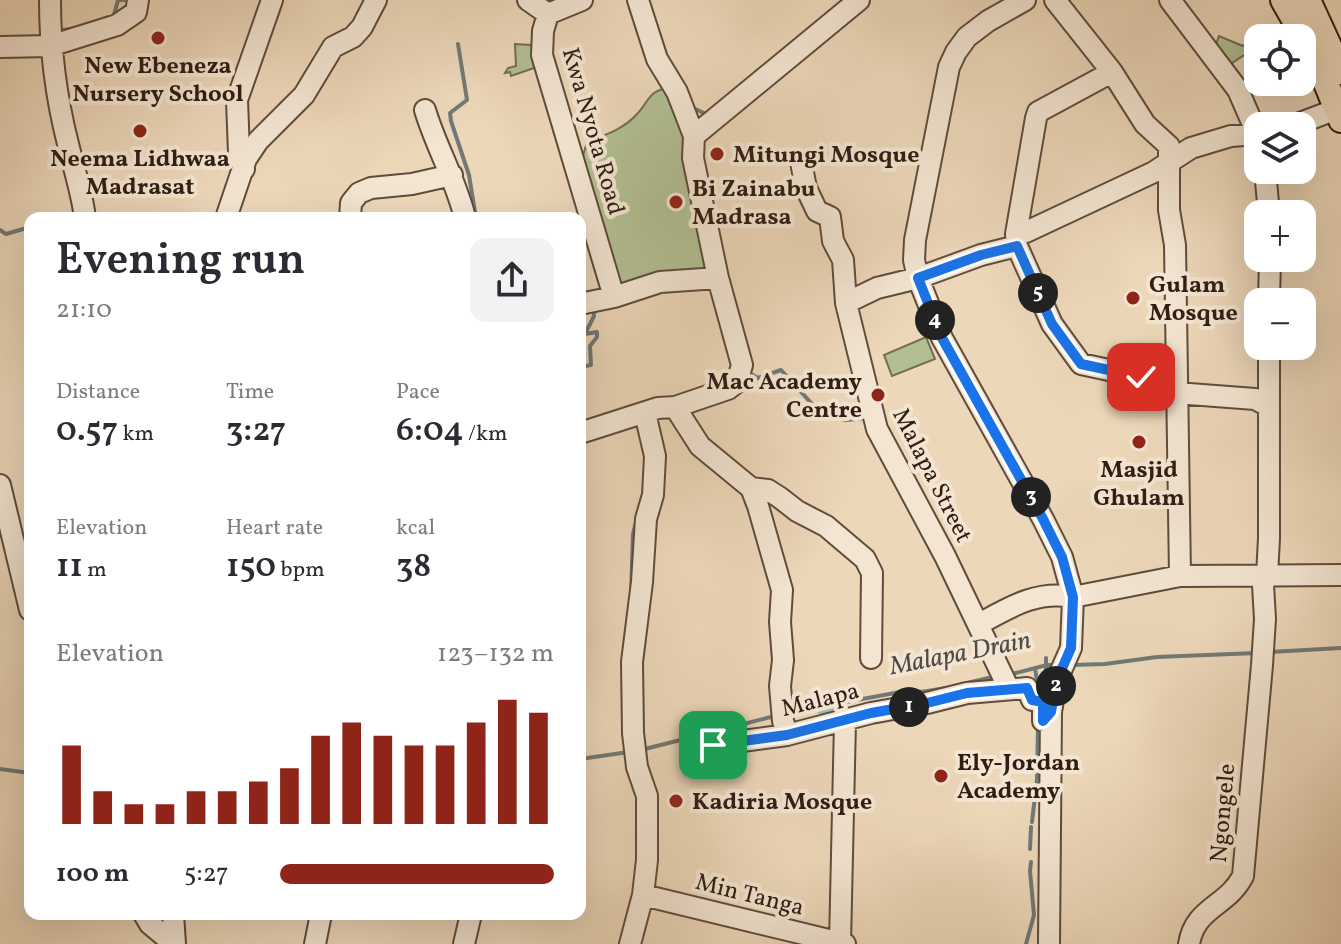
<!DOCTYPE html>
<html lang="en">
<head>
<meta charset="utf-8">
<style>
  :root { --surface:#fff; --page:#f2f2f3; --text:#2b2b33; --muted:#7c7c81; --accent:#8f2418 }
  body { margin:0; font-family:Vollkorn,serif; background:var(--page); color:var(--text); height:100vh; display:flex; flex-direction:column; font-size:30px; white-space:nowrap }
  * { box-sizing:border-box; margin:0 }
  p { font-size:26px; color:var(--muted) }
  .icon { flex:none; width:44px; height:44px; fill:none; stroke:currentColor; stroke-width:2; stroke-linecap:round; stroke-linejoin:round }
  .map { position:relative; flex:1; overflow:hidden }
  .side { position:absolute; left:24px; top:212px; width:562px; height:708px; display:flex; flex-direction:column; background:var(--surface); border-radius:16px; box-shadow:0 8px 32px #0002 }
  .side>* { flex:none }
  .buttons { position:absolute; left:1244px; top:24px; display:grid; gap:16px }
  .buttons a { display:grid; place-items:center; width:72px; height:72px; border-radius:16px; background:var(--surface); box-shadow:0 8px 32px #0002; font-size:40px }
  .pin { position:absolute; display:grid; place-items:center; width:68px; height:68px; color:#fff; margin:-34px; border-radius:16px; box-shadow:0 4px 12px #0006 }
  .km { position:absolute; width:40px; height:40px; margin:-20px; border-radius:50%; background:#222; color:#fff; font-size:22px; line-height:40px; text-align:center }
  .round { display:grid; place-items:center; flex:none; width:84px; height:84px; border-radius:16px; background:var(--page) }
  .summary { display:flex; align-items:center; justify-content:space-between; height:136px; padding:0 32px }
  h1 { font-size:44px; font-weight:600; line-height:60px }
  .metrics { display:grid; grid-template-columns:repeat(3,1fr); gap:12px; height:136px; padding:8px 32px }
  .metrics div { display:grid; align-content:center }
  .metrics b { font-size:34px; font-weight:600 }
  .metrics small { font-size:22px; font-weight:400 }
  .metrics p { font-size:22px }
  .chart { height:224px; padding:16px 32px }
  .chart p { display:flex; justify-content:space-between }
  .chart svg { width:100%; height:144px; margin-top:8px; stroke:var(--accent); stroke-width:6 }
  ul { padding:0 32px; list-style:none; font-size:26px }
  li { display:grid; grid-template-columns:128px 96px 1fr; align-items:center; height:60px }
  li i { height:20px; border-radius:10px; background:var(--accent) }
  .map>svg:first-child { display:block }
  .green { fill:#b2bf93; stroke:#716e54; stroke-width:2 }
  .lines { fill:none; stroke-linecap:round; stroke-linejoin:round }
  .stream { stroke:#717977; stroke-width:4 }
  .river { stroke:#9cb7b9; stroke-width:24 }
  .minor-casing { stroke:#5f4c3d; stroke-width:24 }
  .major-casing { stroke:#301d14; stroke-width:28 }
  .minor { stroke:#f3e5d2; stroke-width:20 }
  .major { stroke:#ecd7b9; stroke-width:24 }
  .route-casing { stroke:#fff; stroke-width:16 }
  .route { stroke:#1a73e8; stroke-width:10 }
  .poi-dot { fill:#8f2418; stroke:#f3e5d2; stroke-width:3 }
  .labels { text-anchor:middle; stroke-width:8; stroke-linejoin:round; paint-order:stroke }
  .poi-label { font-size:24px; font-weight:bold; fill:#301d14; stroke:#f3e5d2; text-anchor:start }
  .street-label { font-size:24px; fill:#301d14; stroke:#f3e5d2 }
  .water-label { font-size:26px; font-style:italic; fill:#504b46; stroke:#f3e5d2 }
</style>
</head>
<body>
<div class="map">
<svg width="1341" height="944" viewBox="0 0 1341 944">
  <rect width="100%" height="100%" fill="#ecd7b9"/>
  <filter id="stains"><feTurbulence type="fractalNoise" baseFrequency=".0025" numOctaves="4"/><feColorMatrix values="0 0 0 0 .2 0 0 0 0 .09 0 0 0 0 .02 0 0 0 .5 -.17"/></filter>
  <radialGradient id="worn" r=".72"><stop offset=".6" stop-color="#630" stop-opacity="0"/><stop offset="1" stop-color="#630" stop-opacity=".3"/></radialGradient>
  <path class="green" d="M1258 34 1261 38H1258V46L1229 65 1214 49 1219 36 1243 46Z
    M515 44 531 45 534 68 511 76 510 72 505 73 508 68 516 66Z
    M669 88 692 127 706 266 690 281 615 286 582 159 587 142C605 135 624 129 637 114 649 102 648 90 669 88Z
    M926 337 935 359 892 376 884 355Z"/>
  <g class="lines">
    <path class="stream" d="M113 19 118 0H124
      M57 31 76 28
      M458 44 467 100 450 113 451 121 469 175 476 218
      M693 108 706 114 709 112
      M1252 140 1258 166
      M0 230 6 234 30 227
      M580 367 591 365 590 346 597 337V332L585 334 594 316 593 306
      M748 369 749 373 758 378 781 370 823 416 847 420 866 418
      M631 595 633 534 645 486
      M1270 652 1341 648
      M1046 658V684
      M1071 665 1105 664 1157 657 1257 653
      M1035 668 1039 693
      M1008 675 1047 665H1058
      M967 683 997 676
      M835 704 911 690 921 692 946 688
      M789 714 827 705
      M641 750 771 717
      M580 759 629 752
      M0 769 30 773
      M1032 822 1037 779 1038 726
      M1030 849 1031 827
      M158 914V917
      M1026 944 1034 915 1030 871 1031 862"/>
    <path class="river" d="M827 705 835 704"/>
    <defs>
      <path id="minor" d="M50 0C50 49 56 97 68 144 74 169 82 193 85 218
        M528 0 548 14
        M582 0 548 14 543 31 542 55 614 297
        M1025 0 988 21 967 37 956 52 949 67 915 240 914 260 918 278 942 338 1043 519 1062 557 1073 597 1071 648 1056 682 1051 712 1049 944
        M1055 0 1112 72 1145 124 1169 146V210L1175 245 1180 576
        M1170 0 1238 90 1258 136
        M0 47 50 46 117 25 136 12 138 0
        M1112 72 1038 112 1036 118 1016 234 1017 246 1052 324 1081 364 1141 377 1163 384 1176 393 1255 399 1268 406
        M425 110C436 147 456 180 465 218
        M1292 126 1337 109
        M694 136 859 0
        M801 162 806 188 817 211 830 217 833 241 843 260 846 303 877 429 945 556 1007 685
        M244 169 239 153 237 100 272 0
        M1265 170 1269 214
        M226 218 246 159 258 141 304 95 333 47 353 37 362 27 376 0
        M350 218 351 203 359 193 371 188 412 184 452 175
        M1016 234 1026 232 1154 172 1191 148 1231 136 1258 134
        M1269 302 1270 258
        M846 303 877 288 918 278 981 255 1017 246
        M580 304 614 297 660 282 718 278
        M675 407 700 446 751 488 758 506 782 590 780 622 783 660 780 686 783 721 787 735
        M580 433 658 408 675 407 728 389 737 382 742 365 718 278 693 158 694 136 677 92 657 59 638 0
        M0 485 30 610
        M751 488 768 490 779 497 797 511 826 526 865 559 872 573 871 658
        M979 624C1010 607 1037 590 1073 597L1180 576 1341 575
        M713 745 787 735 871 713 927 703 967 693 1027 688 1032 700 1043 702V721
        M643 895 845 944
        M144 914 150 924 174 944
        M173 914 175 944
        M315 944 321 914
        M464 944 471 914
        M630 944 643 895 647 860V796L637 767 633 733 632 662 642 582 646 519 653 495 655 456 645 413
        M840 944 845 721
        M1189 944C1195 907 1227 907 1243 876L1262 665 1265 619 1263 585 1267 576 1269 538V346"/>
      <path id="major" d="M1283 0 1315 56 1341 120
        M1308 0 1341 72"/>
    </defs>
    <use href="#minor" class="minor-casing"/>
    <use href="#major" class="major-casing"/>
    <use href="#minor" class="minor"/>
    <use href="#major" class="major"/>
  </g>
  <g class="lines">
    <defs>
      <path id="route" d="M713 745 787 735 871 713 927 703 967 693 1027 688 1032 700 1043 702V721L1051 712 1056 682 1071 648 1073 597 1062 557 1043 519 942 338 918 278 981 255 1017 246 1052 324 1081 364 1141 377"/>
    </defs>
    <use href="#route" class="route-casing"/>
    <use href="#route" class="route"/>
  </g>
  <g class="poi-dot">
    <circle cx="158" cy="38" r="8"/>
    <circle cx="140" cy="131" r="8"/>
    <circle cx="717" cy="154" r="8"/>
    <circle cx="676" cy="202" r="8"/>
    <circle cx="1133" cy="298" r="8"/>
    <circle cx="878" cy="395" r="8"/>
    <circle cx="1139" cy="442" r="8"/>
    <circle cx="941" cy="776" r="8"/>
    <circle cx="676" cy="801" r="8"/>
  </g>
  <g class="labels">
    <g class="poi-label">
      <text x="158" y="73" text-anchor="middle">New Ebeneza<tspan x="158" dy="28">Nursery School</tspan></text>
      <text x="733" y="162">Mitungi Mosque</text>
      <text x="140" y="166" text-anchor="middle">Neema Lidhwaa<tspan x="140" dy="28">Madrasat</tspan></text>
      <text x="692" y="196">Bi Zainabu<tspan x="692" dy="28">Madrasa</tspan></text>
      <text x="1149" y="292">Gulam<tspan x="1149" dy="28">Mosque</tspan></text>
      <text x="862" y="389" text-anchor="end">Mac Academy<tspan x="862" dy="28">Centre</tspan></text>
      <text x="1139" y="477" text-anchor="middle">Masjid<tspan x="1139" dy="28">Ghulam</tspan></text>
      <text x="957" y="770">Ely-Jordan<tspan x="957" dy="28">Academy</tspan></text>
      <text x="692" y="809">Kadiria Mosque</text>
    </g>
    <g class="street-label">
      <text transform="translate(594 131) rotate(74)" y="8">Kwa Nyota Road</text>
      <text transform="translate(933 475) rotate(63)" y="8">Malapa Street</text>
      <text transform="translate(820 699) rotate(-14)" y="8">Malapa</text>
      <text transform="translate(1222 813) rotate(-85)" y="8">Ngongele</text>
      <text transform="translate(750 894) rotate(14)" y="8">Min Tanga</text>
    </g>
    <g class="water-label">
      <text transform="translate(960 652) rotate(-11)" y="9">Malapa Drain</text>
    </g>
  </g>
  <rect width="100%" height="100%" filter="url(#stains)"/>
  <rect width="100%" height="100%" fill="url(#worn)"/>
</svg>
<div class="buttons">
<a><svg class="icon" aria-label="locate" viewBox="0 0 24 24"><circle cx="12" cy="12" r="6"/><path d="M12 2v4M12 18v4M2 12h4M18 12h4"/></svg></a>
<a><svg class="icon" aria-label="layers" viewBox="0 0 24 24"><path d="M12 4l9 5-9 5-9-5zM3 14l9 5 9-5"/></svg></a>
<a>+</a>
<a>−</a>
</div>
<div class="pin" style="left:713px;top:745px;background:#1e9e55"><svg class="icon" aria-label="arrive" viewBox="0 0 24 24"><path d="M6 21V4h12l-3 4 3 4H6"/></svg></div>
<div class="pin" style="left:1141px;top:377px;background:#d93025"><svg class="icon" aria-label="check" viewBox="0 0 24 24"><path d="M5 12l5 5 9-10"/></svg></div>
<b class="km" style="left:909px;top:707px">1</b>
<b class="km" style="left:1056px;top:686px">2</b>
<b class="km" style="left:1031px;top:497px">3</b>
<b class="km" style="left:935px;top:320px">4</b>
<b class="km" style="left:1038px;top:293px">5</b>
<section class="side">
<div class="summary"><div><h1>Evening run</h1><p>21:10</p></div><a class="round"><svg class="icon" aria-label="share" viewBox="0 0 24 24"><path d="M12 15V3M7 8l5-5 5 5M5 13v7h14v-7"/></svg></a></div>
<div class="metrics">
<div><p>Distance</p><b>0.57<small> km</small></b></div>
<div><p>Time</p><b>3:27</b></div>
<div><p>Pace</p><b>6:04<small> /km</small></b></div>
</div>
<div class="metrics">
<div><p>Elevation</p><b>11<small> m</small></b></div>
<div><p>Heart rate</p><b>150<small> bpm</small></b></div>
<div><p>kcal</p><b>38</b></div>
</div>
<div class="chart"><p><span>Elevation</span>123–132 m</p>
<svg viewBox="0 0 160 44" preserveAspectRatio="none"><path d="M5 44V20M15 44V34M25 44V38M35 44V38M45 44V34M55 44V34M65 44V31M75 44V27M85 44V17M95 44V13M105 44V17M115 44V20M125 44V20M135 44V13M145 44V6M155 44V10"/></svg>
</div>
<ul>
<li><b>100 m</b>5:27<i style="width:100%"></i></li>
</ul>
</section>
</div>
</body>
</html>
